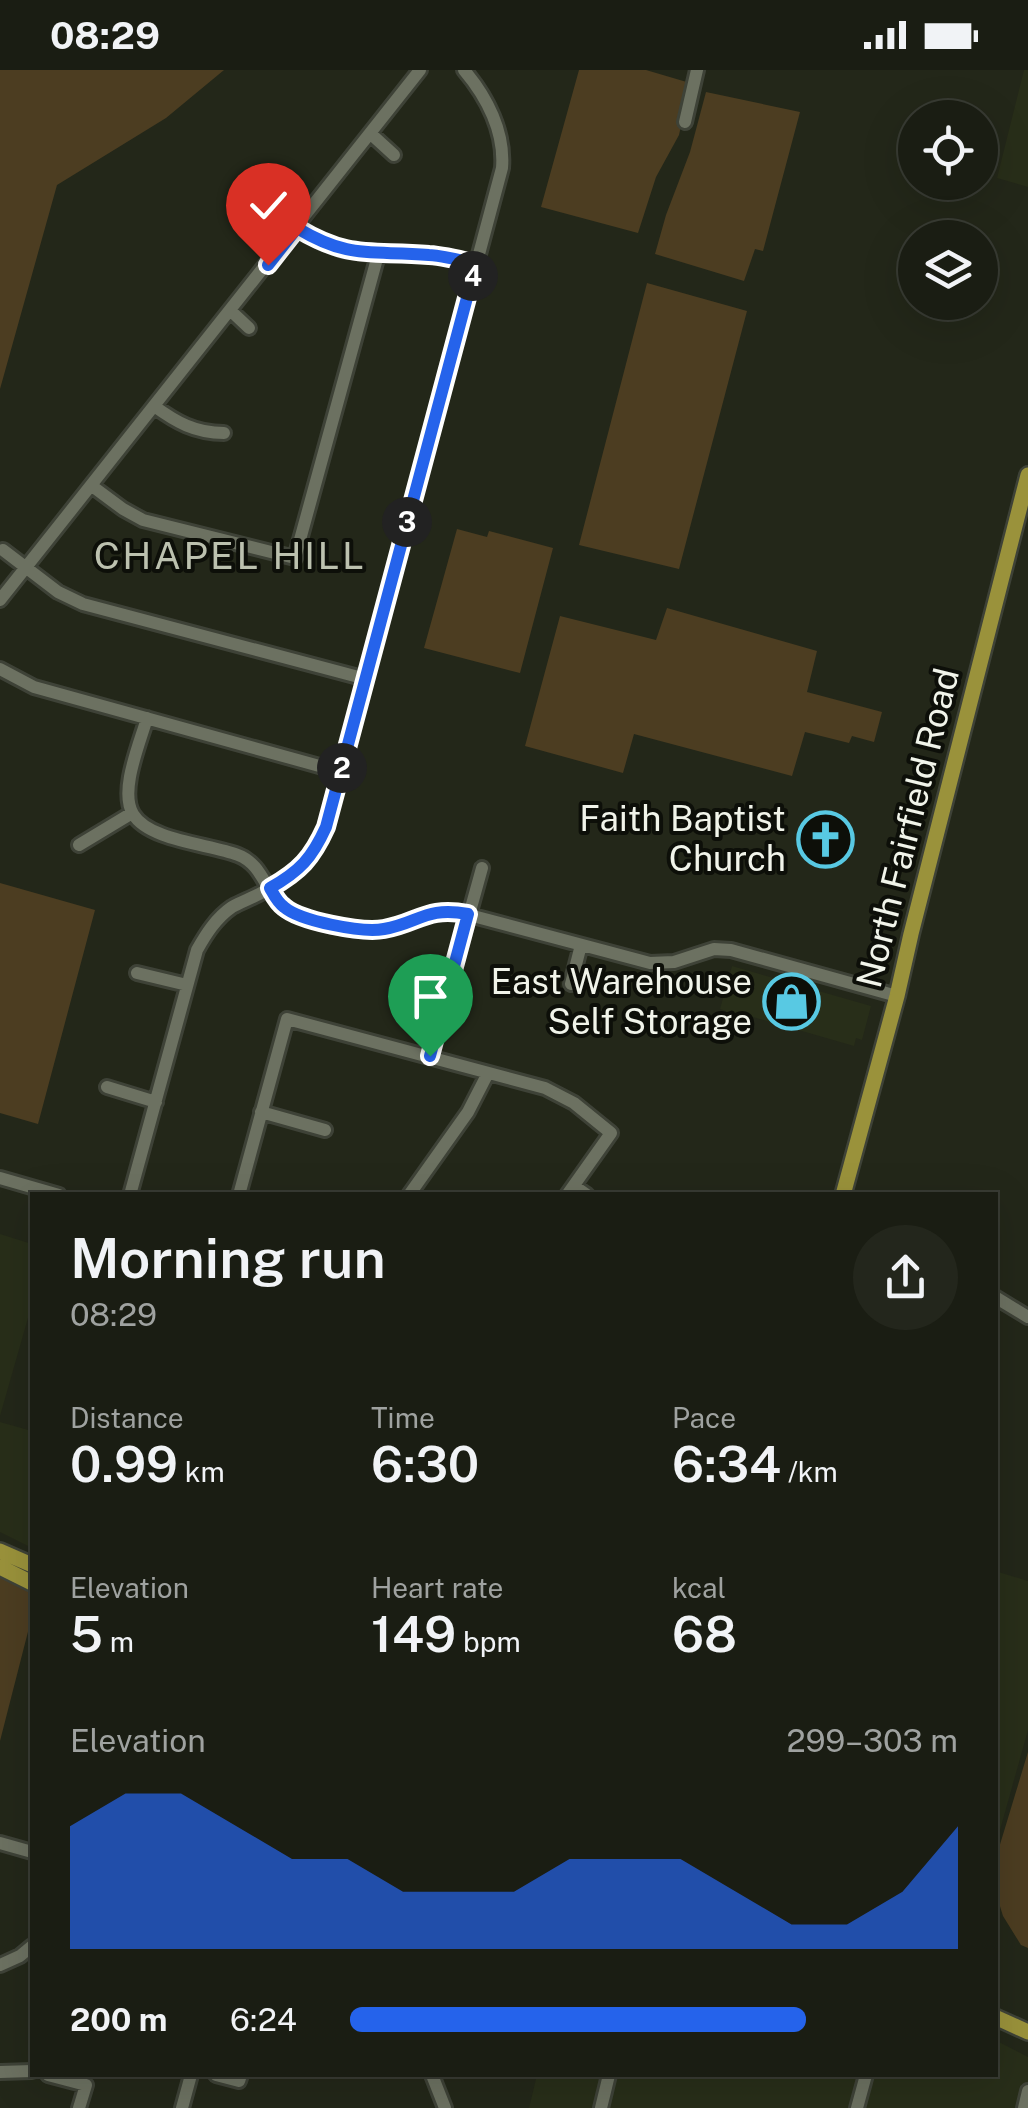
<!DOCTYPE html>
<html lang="en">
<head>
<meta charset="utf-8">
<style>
  :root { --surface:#1a1d13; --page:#23261c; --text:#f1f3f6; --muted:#9fa2a0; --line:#383b33; --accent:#2563eb }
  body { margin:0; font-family:"Public Sans",sans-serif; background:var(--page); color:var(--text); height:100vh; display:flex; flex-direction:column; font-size:38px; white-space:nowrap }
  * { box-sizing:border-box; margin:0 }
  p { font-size:32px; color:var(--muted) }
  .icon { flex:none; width:55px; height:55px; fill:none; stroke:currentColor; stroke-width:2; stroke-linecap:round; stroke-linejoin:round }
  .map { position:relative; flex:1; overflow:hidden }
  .details { position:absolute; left:30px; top:1122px; width:968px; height:885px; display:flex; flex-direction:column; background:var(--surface); border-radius:0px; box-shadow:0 10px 40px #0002,0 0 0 2px var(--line) }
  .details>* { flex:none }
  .buttons { position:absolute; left:898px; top:30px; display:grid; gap:20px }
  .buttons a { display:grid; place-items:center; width:100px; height:100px; border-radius:50%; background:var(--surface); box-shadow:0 10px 40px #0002,0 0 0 2px var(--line); font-size:50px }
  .pin { position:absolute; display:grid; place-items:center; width:85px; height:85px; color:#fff; margin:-102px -42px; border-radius:50% 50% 50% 0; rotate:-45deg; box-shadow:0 0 10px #0007 }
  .pin .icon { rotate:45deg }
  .km { position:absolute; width:50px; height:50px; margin:-25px; border-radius:50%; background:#222; color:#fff; font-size:28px; line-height:50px; text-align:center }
  .round { display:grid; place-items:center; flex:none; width:105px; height:105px; border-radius:52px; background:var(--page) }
  .summary { display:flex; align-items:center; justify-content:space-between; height:170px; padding:0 40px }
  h1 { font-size:55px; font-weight:600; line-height:75px }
  .figures { display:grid; grid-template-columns:repeat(3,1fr); gap:15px; height:170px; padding:10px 40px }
  .figures div { display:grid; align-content:center }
  .figures b { font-size:50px; font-weight:600 }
  .figures small { font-size:28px; font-weight:400 }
  .figures p { font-size:28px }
  .chart { height:280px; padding:20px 40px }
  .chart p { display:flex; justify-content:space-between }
  .chart svg { width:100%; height:180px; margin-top:10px; fill:var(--accent); opacity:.7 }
  ul { padding:0 40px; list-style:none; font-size:32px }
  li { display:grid; grid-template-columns:160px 120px 1fr; align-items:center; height:75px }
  li i { height:25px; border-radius:12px; background:var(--accent) }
  .status { display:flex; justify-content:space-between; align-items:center; height:70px; padding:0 50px; background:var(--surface); direction:ltr }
  .status svg { height:28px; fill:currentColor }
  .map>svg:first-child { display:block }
  .built { fill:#282e19 }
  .green { fill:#4c3d21 }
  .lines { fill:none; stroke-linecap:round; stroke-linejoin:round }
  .minor-casing { stroke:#3e4237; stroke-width:18 }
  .major-casing { stroke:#3e4237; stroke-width:20 }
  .minor { stroke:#6c7161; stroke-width:12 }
  .major { stroke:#9a923b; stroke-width:15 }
  .route-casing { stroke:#fff; stroke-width:20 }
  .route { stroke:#2563eb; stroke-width:12 }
  .labels { text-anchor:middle; stroke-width:8; stroke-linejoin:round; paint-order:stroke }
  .poi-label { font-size:35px; fill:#f1f4ea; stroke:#0d0f09; text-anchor:end }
  .street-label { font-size:35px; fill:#f1f4ea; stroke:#0d0f09 }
  .neighbourhood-label { font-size:38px; letter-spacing:2.5px; fill:#bcc1af; stroke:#0d0f09 }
</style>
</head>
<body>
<div class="status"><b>08:29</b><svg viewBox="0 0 49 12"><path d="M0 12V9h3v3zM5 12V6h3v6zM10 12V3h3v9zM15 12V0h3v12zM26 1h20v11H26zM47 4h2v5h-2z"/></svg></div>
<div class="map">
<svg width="1028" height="2038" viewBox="0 0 1028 2038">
  <rect width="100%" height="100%" fill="#232719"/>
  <path class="built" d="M1024 0H1028V117L997 108Z
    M732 896 871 936 862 970 856 968 854 976 746 945 742 956 723 951 726 941 720 939Z
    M0 1164 32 1174V1234L0 1346Z
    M0 1352 32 1361V1478L0 1462Z
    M995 1501 1028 1511V1660L995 1778Z
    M995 1970 1028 1987V2038H529L537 2005H995Z"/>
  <path class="green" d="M0 0H224L166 48 57 115 0 319Z
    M579 0H646L690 13 679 65 656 107 638 163 541 137Z
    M706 22 800 42 763 181 755 179 744 211 655 184 666 145 690 82Z
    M647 213 747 241 679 499 579 475Z
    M457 459 487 467 489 461 553 478 520 603 424 578Z
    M667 538 817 581 807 622 882 642 874 672 852 666 849 673 805 662 792 706 634 664 623 703 525 676 560 546 656 570Z
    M0 813 95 840 38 1054 0 1043Z
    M0 1504 32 1519V1546L0 1671Z
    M1028 1682V1878L1021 1875 1003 1846 995 1820V1791Z"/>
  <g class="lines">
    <defs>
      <path id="minor" d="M685 52 697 0
        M371 64 394 85
        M297 158 321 172 343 180 378 185 426 184 476 194
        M231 241 249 258
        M154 336C176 352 195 363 224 363
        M92 416 123 439 143 450 295 488 378 185
        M3 480 58 522 83 534 366 609
        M0 530 420 0
        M0 599 34 617 341 702
        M147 648C140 673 119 721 133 744 149 771 210 774 238 785 262 794 265 820 282 836 295 849 343 859 362 860 398 864 420 838 458 842L650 893 674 892 714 879 731 880 897 926
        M79 775 132 743
        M137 903 187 915
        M571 914 581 875
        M430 986 482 798
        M107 1017 156 1032
        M261 1042 325 1060
        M0 1108 59 1125
        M574 1116 587 1125
        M130 1125 197 880C206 864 216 848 232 837 241 832 252 828 261 823 294 805 311 792 326 757L502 98C505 62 487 27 464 0
        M239 1125 287 949 545 1018 574 1033 611 1063 567 1125
        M409 1125 468 1042 488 1003
        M995 1227 1028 1247
        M0 1773 32 1782
        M0 1895 20 1886 32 1876
        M0 2002 32 2001
        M48 2005 86 2015 79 2038
        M216 2005 239 2011 241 2005
        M432 2005 445 2038
        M182 2038 191 2005
        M601 2038 609 2005
        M857 2038 866 2005
        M1024 2038 1028 2021"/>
      <path id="major" d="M843 1125 897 926 911 864 1028 405
        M0 1481 32 1495
        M0 1497 32 1513
        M995 1947 1028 1962"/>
    </defs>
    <use href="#minor" class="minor-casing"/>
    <use href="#major" class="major-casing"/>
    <use href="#minor" class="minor"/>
    <use href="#major" class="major"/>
  </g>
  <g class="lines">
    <defs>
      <path id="route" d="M268 195 297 158C350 190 371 180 429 185 445 186 460 190 476 194L326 757C312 788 300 801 270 818 274 825 277 832 284 837 300 851 362 863 384 859 419 853 426 836 468 844L430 986"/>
    </defs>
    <use href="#route" class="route-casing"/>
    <use href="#route" class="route"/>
  </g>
  <defs>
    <symbol id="church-ring" viewBox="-11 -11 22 22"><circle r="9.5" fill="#0d0f09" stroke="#58c9e3" stroke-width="1.5"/><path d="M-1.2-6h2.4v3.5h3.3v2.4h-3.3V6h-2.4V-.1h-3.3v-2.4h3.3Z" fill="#58c9e3"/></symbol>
    <symbol id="shop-ring" viewBox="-11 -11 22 22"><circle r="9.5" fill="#0d0f09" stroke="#58c9e3" stroke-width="1.5"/><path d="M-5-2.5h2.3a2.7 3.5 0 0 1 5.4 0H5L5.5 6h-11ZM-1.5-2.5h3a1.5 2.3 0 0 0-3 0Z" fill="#58c9e3"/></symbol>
  </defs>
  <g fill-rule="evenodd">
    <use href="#church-ring" x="794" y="738" width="63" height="63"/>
    <use href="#shop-ring" x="760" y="900" width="63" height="63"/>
  </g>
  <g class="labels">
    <g class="poi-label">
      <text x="786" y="761">Faith Baptist<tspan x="786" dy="40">Church</tspan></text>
      <text x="752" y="924">East Warehouse<tspan x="752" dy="40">Self Storage</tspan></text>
    </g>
    <g class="street-label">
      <text transform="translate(908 758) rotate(-76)" y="12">North Fairfield Road</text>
    </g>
    <g class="neighbourhood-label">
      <text x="230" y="499">CHAPEL HILL</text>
    </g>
  </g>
</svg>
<div class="buttons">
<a><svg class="icon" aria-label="locate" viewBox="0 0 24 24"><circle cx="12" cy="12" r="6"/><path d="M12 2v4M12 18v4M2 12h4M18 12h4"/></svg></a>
<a><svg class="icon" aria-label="layers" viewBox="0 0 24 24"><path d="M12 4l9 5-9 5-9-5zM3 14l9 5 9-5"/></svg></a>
</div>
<div class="pin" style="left:430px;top:986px;background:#1e9e55"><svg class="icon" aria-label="arrive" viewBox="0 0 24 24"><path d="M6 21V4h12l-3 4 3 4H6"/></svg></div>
<div class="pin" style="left:268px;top:195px;background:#d93025"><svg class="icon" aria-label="check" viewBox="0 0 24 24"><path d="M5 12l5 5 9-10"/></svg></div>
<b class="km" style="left:342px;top:698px">2</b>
<b class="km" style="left:407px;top:452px">3</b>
<b class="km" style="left:473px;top:206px">4</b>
<section class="details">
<div class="summary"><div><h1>Morning run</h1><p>08:29</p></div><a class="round"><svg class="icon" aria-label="share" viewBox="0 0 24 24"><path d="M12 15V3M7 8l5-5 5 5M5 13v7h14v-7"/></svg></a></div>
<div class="figures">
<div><p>Distance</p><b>0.99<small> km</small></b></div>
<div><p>Time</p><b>6:30</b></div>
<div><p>Pace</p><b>6:34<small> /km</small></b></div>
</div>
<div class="figures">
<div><p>Elevation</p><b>5<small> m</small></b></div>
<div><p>Heart rate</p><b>149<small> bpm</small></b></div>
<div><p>kcal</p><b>68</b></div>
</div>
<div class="chart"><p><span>Elevation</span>299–303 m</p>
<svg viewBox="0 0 160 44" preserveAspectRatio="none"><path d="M0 44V14L10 6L20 6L30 14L40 22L50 22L60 30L70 30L80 30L90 22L100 22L110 22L120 30L130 38L140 38L150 30L160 14V44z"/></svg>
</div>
<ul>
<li><b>200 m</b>6:24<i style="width:75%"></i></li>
</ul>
</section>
</div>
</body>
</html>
